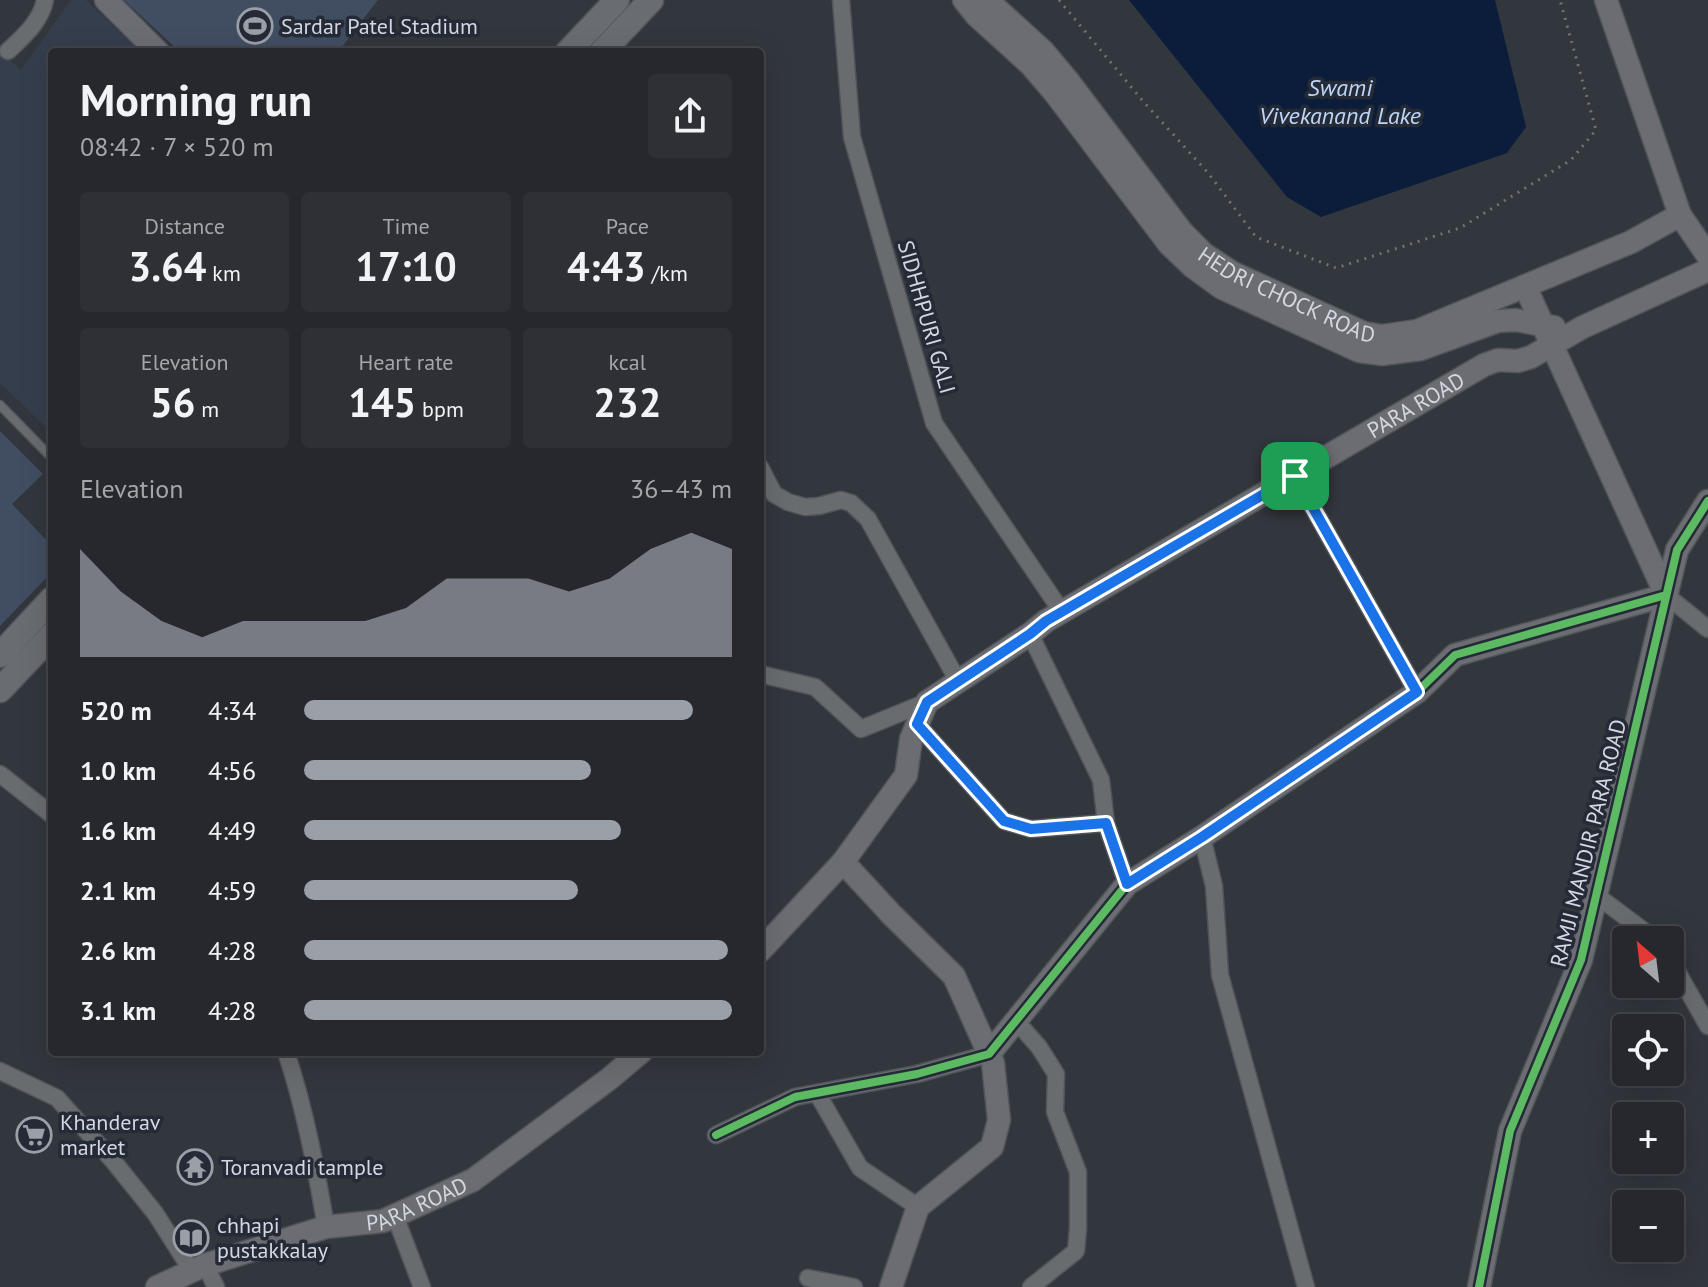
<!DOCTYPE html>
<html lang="en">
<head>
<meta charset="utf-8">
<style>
  :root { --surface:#26282e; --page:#2e3036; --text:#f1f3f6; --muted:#a4a6aa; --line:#42444a; --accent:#9b9fa7 }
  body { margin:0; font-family:"PT Sans",sans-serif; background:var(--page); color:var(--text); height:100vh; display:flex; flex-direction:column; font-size:30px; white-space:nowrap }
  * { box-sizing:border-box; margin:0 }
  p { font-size:26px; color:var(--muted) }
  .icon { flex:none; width:44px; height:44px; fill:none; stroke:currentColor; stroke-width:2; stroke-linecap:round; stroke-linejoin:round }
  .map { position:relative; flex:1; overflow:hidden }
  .details { position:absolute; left:48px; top:48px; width:716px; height:1008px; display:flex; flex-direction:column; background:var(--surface); border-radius:8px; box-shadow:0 8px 32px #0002,0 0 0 2px var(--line) }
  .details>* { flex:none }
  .needle { width:52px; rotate:332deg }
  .buttons { position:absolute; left:1612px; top:926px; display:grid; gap:16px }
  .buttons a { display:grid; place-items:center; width:72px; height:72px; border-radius:8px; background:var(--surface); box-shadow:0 8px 32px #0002,0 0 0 2px var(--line); font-size:40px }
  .pin { position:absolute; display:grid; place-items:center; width:68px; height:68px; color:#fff; margin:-34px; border-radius:16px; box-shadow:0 4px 12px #0006 }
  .round { display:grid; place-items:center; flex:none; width:84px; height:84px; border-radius:8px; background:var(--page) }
  .headline { display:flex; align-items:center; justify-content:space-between; height:136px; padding:0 32px }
  h1 { font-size:44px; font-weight:700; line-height:60px }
  .figures { display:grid; grid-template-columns:repeat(3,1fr); gap:12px; height:136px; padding:8px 32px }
  .figures div { display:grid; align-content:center; border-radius:8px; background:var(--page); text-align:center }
  .figures b { font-size:40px; font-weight:700 }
  .figures small { font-size:22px; font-weight:400 }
  .figures p { font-size:22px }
  .chart { height:224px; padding:16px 32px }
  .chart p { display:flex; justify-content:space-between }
  .chart svg { width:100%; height:144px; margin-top:8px; fill:var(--accent); opacity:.7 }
  ul { padding:0 32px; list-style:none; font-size:26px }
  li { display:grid; grid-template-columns:128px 96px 1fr; align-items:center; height:60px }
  li i { height:20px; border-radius:10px; background:var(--accent) }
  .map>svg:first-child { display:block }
  .built { fill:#343e4d }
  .green { fill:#414d61 }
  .water { fill:#0b1d3a }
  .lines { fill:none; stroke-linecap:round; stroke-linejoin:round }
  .lane-casing { stroke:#50545a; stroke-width:11 }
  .street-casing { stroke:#50545a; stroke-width:19 }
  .secondary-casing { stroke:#50545a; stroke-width:25 }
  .primary-casing { stroke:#50545a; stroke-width:27 }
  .path { stroke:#707276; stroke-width:3; stroke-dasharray:2 6; stroke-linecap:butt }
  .lane { stroke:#696c6f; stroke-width:8 }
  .street { stroke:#696c6f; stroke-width:16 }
  .secondary { stroke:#6b6d72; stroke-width:22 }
  .primary { stroke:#696c70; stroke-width:24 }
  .cycleway-casing { stroke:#242b37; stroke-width:13 }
  .cycleway { stroke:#5cba63; stroke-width:8 }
  .route-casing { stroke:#fff; stroke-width:16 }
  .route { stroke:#1a73e8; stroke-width:10 }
  .labels { text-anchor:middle; stroke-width:7; stroke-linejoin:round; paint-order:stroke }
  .poi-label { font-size:22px; fill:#d3d8e0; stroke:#242b37; text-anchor:start }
  .street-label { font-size:22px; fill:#d3d8e0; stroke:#242b37 }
  .water-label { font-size:24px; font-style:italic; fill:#bed5fa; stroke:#242b37 }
</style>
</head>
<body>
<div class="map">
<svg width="1708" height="1287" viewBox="0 0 1708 1287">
  <rect width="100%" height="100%" fill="#32363d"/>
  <path class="built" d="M71 0H86L141 52H52V433L0 383V51L21 70Z"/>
  <path class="green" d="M124 0H378L338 52H180Z
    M0 431 43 474 12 504 52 546V572L0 626Z"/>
  <path class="water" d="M1129 0H1495L1526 127 1507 153 1321 217 1287 197Z"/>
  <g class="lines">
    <defs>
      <path id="lane" d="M0 405 52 458"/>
      <path id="street" d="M841 0 852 137 934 423 1062 612
        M8 51C24 36 41 21 45 0
        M760 467 774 494 788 502 805 507 819 506 841 500 851 503 868 519 958 681
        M1295 476 1417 692
        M1666 595 1708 629
        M1030 634 1101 780 1106 823 1127 884
        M760 674 815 687 861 729 927 702
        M917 724 1004 821 1031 829 1106 823
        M0 774 52 815
        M1202 837 1214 886 1220 975 1306 1287
        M1596 895 1656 940
        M1670 959 1708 1026
        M1016 1021 1039 1047 1056 1074 1055 1112 1078 1172V1229L1076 1251 1031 1287
        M286 1052C305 1109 316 1168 326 1227
        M0 1071 57 1098 114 1162 155 1213 192 1271
        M817 1093 860 1168 918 1207
        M716 1135 795 1097 917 1074 989 1054
        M395 1216 422 1287
        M205 1265 216 1287
        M808 1278 854 1287"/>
      <g id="secondary">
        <path d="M106 0 158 52"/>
        <path d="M964 0 976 15 1031 65 1055 93 1169 244 1193 267 1222 288 1359 351 1382 354 1421 349 1498 321 1516 320 1554 327"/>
        <path id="s1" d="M987 0 1044 52 1069 82 1182 232 1204 254 1231 272 1364 333 1382 336 1417 331 1631 242 1680 215"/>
        <path d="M1606 0 1680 215 1708 256"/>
        <path d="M843 862 892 915 954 976 993 1063 999 1120 992 1147 918 1207 891 1287"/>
        <path id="s2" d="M760 951 843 862 906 775 911 739 927 702 1030 634 1046 621 1484 365 1498 360 1518 361 1531 357 1583 327 1708 270"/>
        <path d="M989 1054 1127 884 1202 837 1417 692 1455 655 1666 595 1525 286"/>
        <path id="s3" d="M157 1287 205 1265 326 1227 383 1221 473 1180 609 1079 641 1052"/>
        <path d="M1479 1287 1510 1131 1581 960 1677 550 1708 501"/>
      </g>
      <path id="primary" d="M568 52 617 0
        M602 52 651 0
        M0 655 52 599
        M0 690 52 635"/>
    </defs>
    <use href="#lane" class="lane-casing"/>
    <use href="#street" class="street-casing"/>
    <use href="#secondary" class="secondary-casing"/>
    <use href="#primary" class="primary-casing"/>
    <path class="path" d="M1059 0 1142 100 1209 174 1256 237 1336 268 1460 228 1571 160 1596 130 1560 0"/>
    <use href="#lane" class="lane"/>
    <use href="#street" class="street"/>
    <use href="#secondary" class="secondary"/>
    <use href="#primary" class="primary"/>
    <defs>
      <path id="cycleway" d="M716 1135 795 1097 917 1074 989 1054 1127 884 1202 837 1417 692 1455 655 1666 595
        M1479 1287 1510 1131 1581 960 1677 550 1708 501"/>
    </defs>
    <use href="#cycleway" class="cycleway-casing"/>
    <use href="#cycleway" class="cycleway"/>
  </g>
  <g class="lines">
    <defs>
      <path id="route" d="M1295 476 1417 692 1202 837 1127 884 1106 823 1031 829 1004 821 917 724 927 702 1030 634 1046 621Z"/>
    </defs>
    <use href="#route" class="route-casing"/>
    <use href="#route" class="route"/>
  </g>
  <defs>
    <symbol id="stadium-ring" viewBox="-11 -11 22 22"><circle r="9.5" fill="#242b37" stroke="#9b9fa7" stroke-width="1.5"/><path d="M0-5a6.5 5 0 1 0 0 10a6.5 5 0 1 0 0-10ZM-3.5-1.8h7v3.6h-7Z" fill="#9b9fa7"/></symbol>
    <symbol id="supermarket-ring" viewBox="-11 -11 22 22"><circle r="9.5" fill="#242b37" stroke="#9b9fa7" stroke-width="1.5"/><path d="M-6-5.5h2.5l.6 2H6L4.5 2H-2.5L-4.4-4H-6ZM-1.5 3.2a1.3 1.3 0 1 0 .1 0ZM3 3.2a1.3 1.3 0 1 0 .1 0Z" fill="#9b9fa7"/></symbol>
    <symbol id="temple-ring" viewBox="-11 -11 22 22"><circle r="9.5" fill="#242b37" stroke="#9b9fa7" stroke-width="1.5"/><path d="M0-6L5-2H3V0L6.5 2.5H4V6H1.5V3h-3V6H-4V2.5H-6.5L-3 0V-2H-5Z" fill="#9b9fa7"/></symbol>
    <symbol id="library-ring" viewBox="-11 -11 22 22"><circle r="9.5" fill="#242b37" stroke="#9b9fa7" stroke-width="1.5"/><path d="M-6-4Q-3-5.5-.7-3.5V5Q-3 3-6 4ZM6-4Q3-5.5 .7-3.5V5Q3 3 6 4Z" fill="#9b9fa7"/></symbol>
  </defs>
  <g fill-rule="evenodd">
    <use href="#stadium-ring" x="235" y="6" width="40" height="40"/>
    <use href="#supermarket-ring" x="14" y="1115" width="40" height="40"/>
    <use href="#temple-ring" x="175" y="1147" width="40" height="40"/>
    <use href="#library-ring" x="171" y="1218" width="40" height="40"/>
  </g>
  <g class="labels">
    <g class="poi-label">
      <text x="281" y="34">Sardar Patel Stadium</text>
      <text x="60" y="1130">Khanderav<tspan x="60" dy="25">market</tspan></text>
      <text x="221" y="1175">Toranvadi tample</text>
      <text x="217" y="1233">chhapi<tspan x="217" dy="25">pustakkalay</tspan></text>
    </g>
    <g class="street-label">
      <text dy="8" stroke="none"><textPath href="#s1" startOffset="428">HEDRI CHOCK ROAD</textPath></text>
      <text transform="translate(927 317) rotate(74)" y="8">SIDHHPURI GALI</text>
      <text dy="8" stroke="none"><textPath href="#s2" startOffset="878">PARA ROAD</textPath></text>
      <text transform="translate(1588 843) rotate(-76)" y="8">RAMJI MANDIR PARA ROAD</text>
      <text dy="8" stroke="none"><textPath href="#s3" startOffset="274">PARA ROAD</textPath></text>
    </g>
    <g class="water-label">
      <text x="1340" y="96">Swami<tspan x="1340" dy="28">Vivekanand Lake</tspan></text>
    </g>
  </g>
</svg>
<div class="buttons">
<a><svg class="needle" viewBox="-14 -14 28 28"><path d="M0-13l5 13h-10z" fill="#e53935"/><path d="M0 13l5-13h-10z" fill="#a4a6aa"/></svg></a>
<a><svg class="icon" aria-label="locate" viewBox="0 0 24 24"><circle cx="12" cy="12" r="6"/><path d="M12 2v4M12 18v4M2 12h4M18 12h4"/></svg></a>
<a>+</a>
<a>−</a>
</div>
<div class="pin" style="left:1295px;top:476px;background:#1e9e55"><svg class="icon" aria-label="arrive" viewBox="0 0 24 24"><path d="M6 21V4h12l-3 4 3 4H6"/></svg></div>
<section class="details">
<div class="headline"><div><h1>Morning run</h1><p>08:42 · 7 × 520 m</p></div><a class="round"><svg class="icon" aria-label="share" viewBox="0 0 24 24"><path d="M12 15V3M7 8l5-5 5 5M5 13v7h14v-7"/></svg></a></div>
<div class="figures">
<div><p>Distance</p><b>3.64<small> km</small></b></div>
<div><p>Time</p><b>17:10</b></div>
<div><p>Pace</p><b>4:43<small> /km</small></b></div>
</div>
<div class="figures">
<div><p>Elevation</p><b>56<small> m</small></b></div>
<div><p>Heart rate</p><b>145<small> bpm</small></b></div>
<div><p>kcal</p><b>232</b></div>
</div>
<div class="chart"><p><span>Elevation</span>36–43 m</p>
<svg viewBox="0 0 160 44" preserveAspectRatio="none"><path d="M0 44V11L10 24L20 33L30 38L40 33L50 33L60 33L70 33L80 29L90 20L100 20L110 20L120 24L130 20L140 11L150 6L160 11V44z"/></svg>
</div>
<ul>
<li><b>520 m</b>4:34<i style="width:91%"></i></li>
<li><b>1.0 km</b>4:56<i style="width:67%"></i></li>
<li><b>1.6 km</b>4:49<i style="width:74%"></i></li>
<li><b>2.1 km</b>4:59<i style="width:64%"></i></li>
<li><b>2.6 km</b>4:28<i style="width:99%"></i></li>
<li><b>3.1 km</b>4:28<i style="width:100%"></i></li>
</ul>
</section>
</div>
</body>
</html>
